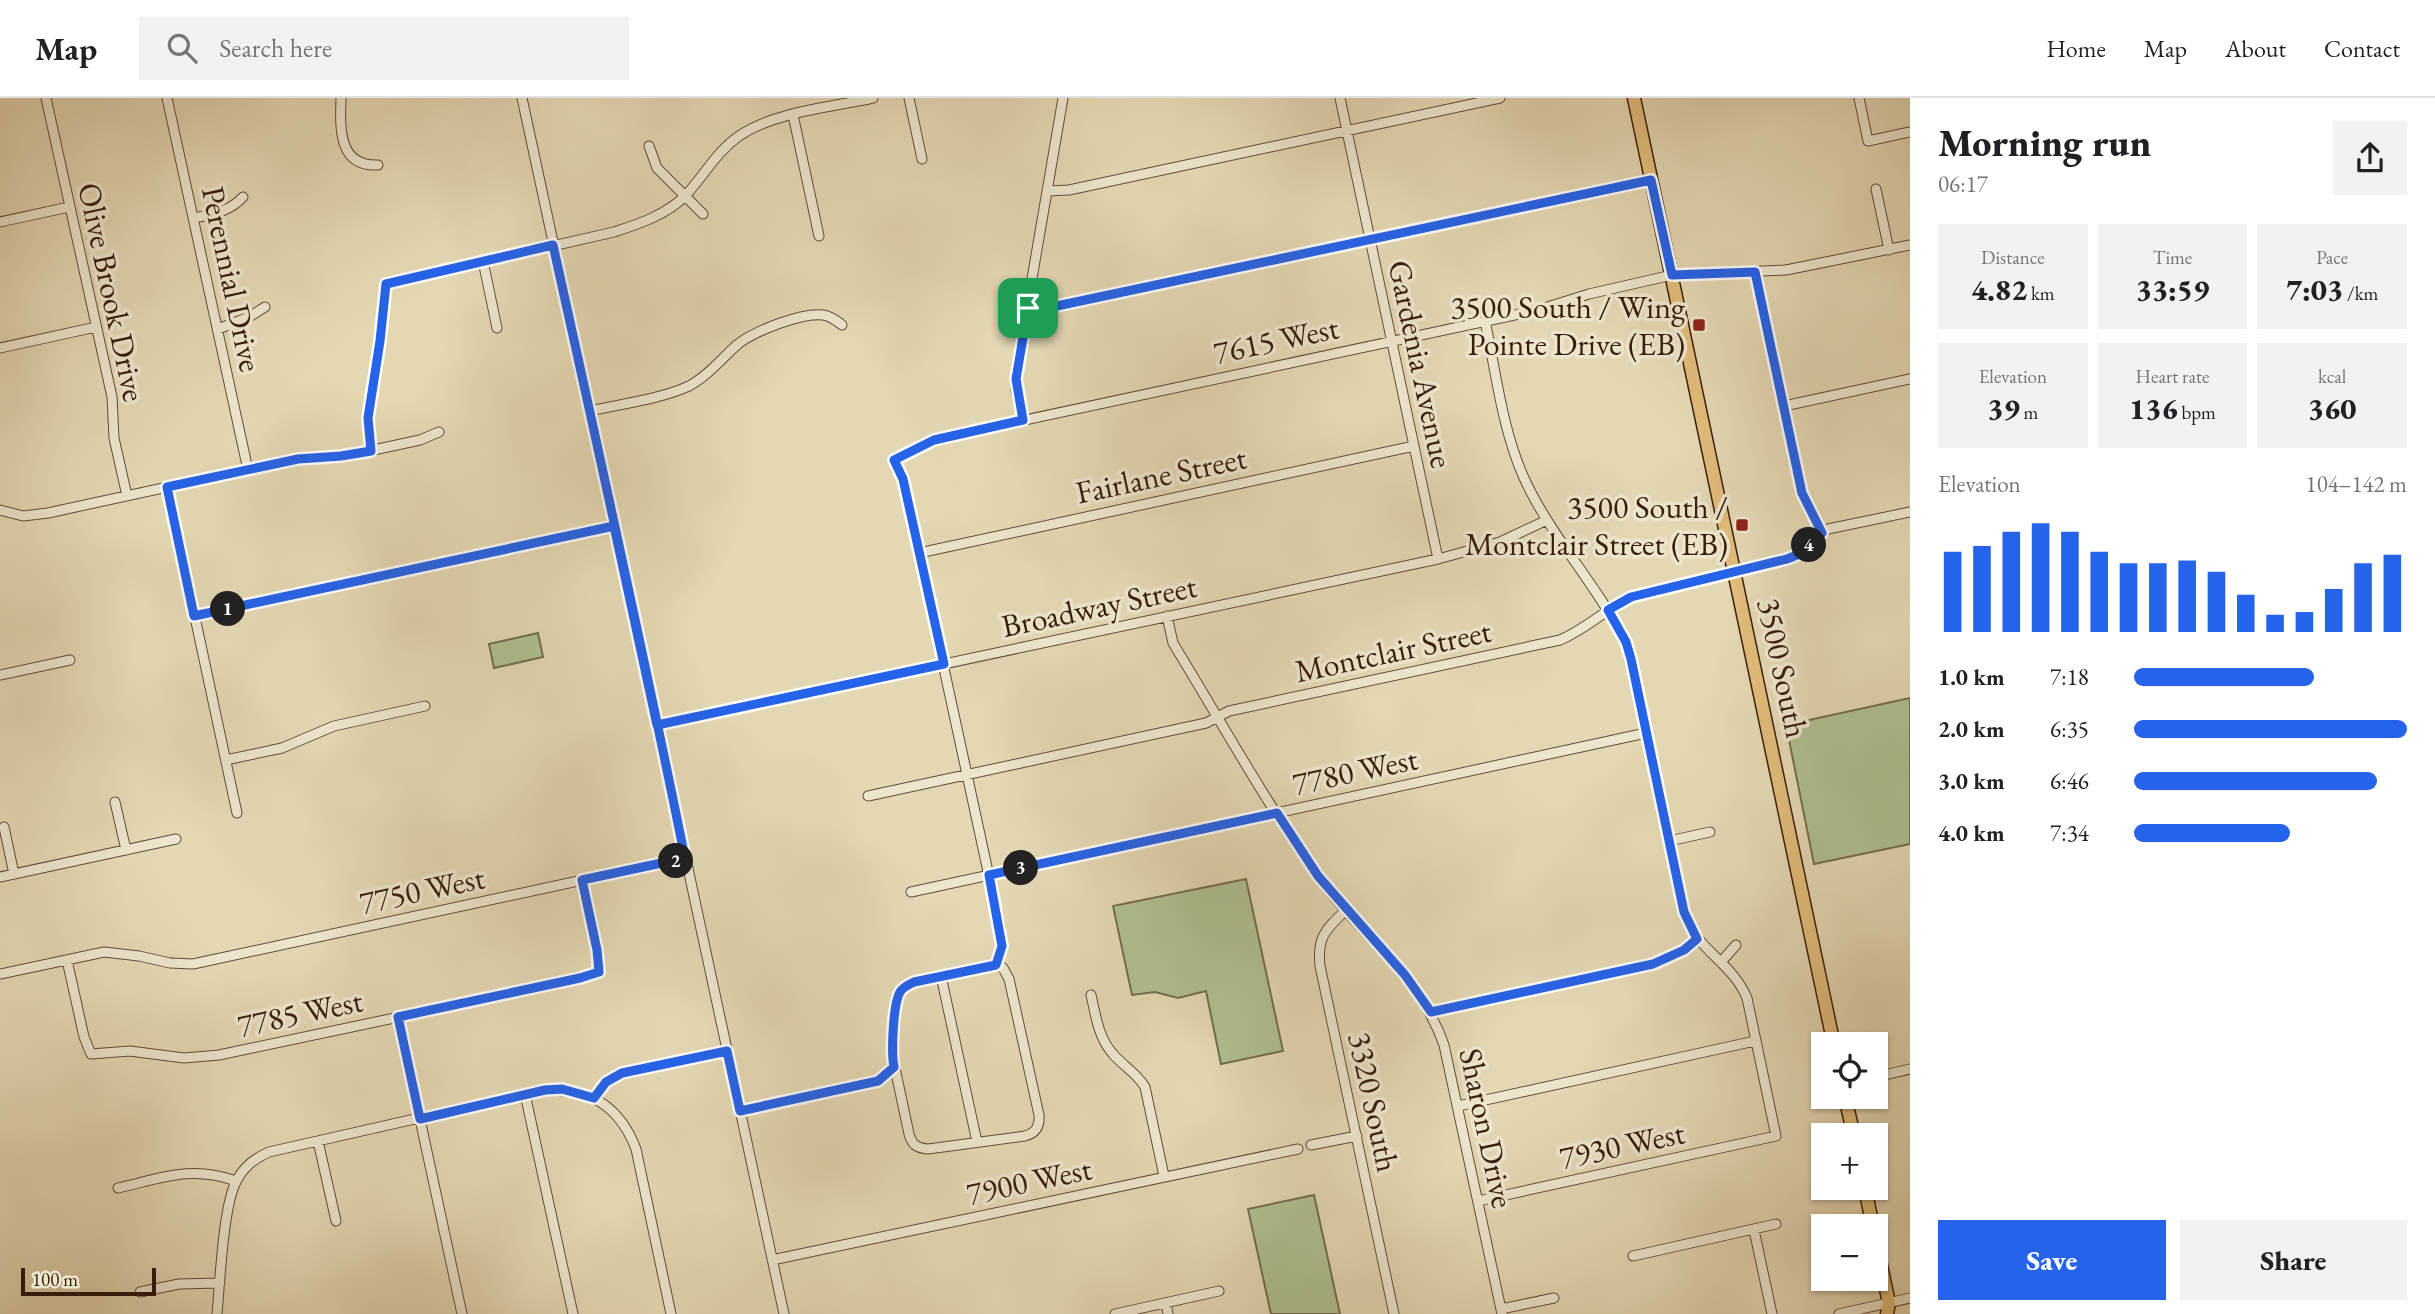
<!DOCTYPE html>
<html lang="en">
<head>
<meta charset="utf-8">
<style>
  :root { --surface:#fff; --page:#f2f2f2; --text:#202124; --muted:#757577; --line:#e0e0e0; --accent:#2563eb }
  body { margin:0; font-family:"EB Garamond",serif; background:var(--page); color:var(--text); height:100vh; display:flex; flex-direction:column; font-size:26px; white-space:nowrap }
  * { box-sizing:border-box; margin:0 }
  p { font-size:23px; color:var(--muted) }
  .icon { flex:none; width:38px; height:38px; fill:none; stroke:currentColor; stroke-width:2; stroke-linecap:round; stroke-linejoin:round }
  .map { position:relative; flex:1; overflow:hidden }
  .panel { display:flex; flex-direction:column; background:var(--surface); width:525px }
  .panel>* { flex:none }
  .tools { position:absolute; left:1811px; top:934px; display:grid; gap:14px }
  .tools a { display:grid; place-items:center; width:77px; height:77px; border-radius:0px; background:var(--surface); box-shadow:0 2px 5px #0004; font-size:35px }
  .scale { position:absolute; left:21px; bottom:18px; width:135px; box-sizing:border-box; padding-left:7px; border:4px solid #381d0c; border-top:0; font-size:19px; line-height:24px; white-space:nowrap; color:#381d0c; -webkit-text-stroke:5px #ede6ce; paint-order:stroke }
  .pin { position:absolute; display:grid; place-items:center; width:60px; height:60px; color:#fff; margin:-30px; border-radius:14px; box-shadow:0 4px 10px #0006 }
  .km { position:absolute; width:35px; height:35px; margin:-18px; border-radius:50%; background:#222; color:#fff; font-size:19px; line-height:35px; text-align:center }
  .round { display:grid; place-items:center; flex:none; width:74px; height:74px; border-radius:0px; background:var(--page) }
  .head { display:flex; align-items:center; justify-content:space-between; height:119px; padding:0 28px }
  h1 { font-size:38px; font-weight:800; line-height:52px }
  .stats { display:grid; grid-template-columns:repeat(3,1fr); gap:10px; height:119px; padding:7px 28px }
  .stats div { display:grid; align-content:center; border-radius:0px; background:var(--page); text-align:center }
  .stats b { font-size:30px; font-weight:800 }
  .stats small { font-size:19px; font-weight:400 }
  .stats p { font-size:19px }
  .chart { height:196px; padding:14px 28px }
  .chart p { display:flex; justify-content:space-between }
  .chart svg { width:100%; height:126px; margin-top:7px; stroke:var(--accent); stroke-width:6 }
  .button { display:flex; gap:14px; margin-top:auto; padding:14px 28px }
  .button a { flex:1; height:80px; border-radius:0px; background:var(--accent); color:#fff; font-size:28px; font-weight:800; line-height:80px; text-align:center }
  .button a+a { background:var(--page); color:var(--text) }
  ul { padding:0 28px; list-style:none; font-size:23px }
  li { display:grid; grid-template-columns:112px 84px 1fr; align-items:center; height:52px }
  li i { height:18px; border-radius:9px; background:var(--accent) }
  header { display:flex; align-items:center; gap:42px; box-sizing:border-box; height:98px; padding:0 35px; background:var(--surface); border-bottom:2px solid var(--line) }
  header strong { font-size:33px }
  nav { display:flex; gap:38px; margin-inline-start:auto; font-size:24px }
  .search { width:490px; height:63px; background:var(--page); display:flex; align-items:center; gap:18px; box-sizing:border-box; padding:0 24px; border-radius:0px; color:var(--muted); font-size:26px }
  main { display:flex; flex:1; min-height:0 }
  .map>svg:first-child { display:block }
  .green { fill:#afc091; stroke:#746e4e; stroke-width:2 }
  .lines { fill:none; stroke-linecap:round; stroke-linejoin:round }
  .minor-casing { stroke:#634c36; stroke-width:11 }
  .major-casing { stroke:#381d0c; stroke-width:15 }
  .minor { stroke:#ede6ce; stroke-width:9 }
  .major { stroke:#e2bc7a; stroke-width:12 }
  .route-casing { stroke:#fff; stroke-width:14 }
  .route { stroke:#2563eb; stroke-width:9 }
  .poi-dot { fill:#8f2418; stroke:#ede6ce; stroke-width:2.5 }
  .labels { text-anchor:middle; stroke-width:7; stroke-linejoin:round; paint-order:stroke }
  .street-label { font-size:32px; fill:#381d0c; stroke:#ede6ce }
  .poi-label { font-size:32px; fill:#381d0c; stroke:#ede6ce; text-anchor:end }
</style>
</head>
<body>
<header>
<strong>Map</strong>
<div class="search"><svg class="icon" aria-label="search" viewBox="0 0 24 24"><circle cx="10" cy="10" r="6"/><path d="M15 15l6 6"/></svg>Search here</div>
<nav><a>Home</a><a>Map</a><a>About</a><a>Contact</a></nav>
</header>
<main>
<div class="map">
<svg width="1910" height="1216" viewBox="0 0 1910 1216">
  <rect width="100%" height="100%" fill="#e4d8b4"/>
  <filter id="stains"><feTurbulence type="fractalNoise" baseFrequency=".00286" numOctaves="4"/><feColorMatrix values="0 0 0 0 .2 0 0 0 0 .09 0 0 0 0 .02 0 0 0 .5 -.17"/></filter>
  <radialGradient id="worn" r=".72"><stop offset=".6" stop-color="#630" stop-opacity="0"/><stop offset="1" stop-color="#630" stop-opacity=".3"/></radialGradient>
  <path class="green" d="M538 535 543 559 494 570 489 546Z
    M1910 600V746L1814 766 1786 627Z
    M1246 781 1283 953 1221 966 1206 893 1178 900 1155 894 1132 897 1113 808Z
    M1314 1097 1340 1216H1271L1248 1111Z"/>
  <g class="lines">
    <defs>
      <path id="minor" d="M46 0 112 299 114 340 127 398
        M167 0 248 372
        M341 0C340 30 338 69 378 67
        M522 0 784 1216
        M909 0 922 61
        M1340 0 1438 461
        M1859 0 1868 43 1910 34
        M793 17 819 138
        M649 48 657 70 703 116
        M1876 91 1889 152
        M1048 93 1069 92 1500 0
        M194 120C213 116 229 114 243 99
        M0 124 69 109
        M483 163 497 230
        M1755 174 1802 395 1822 435
        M1028 210 1052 209 1651 82
        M218 231 249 219 265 209
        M0 250 96 229
        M1784 308 1910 281
        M590 313C620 306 661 301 689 288 708 278 722 260 738 246 755 233 802 214 823 217 831 218 837 223 842 227
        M1023 322 1016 292 1017 268 1063 0
        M371 353 368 320 380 243 386 186 614 134C639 126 666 117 685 98 704 78 716 54 739 38 774 14 831 9 873 0
        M167 389 237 715
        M0 412 23 418 48 415 297 361 355 356 420 342 439 334
        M919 455 1414 348
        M194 518 614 428
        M1167 518 1173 545 1179 555C1224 629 1267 706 1317 777 1359 836 1420 877 1444 947L1502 1216
        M0 577 70 562
        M657 627 1438 461 1500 444 1547 422
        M226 662 282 650 334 628 425 608
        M868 698 1206 625 1229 613 1560 542C1586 531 1606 511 1631 499L1787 461 1797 456 1828 431 1910 414
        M115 704 126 752
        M4 729 14 776
        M1669 743 1710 734
        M0 779 176 741
        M911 794 1646 635
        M1346 812C1325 832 1317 839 1320 868L1394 1216
        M67 862 84 939 91 956 130 953 184 960 219 957 532 891 599 874 597 852 582 782
        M1721 864 1736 847
        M996 867 1002 848 1000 829 903 381 894 362 923 346 946 339 1538 212 1589 196 1672 177 1786 172 1910 147
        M996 867 1003 870 1009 881 1039 1017C1040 1028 1036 1035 1025 1038L928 1051C917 1050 912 1047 909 1036L892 956 897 900 904 889 913 884Z
        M0 876 104 854 139 858 170 865 193 866 685 760
        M941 878 977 1044
        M1091 897C1096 918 1098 939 1113 956 1123 968 1137 975 1145 989L1164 1078
        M1431 914 1653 866 1684 852 1697 841
        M398 919 462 1216
        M1876 979 1910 971
        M525 996 573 1216
        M594 1000 606 984 622 975 727 953
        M1458 1008 1755 943
        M740 1013 878 983 894 969
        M318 1043 336 1123
        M1311 1047 1357 1038
        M118 1090C162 1080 191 1067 236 1083
        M1478 1103 1776 1038 1747 900C1732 864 1697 853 1684 815L1626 544C1597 487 1551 439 1524 380 1502 331 1496 274 1485 223
        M1754 1132 1772 1216
        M1633 1158 1776 1126
        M772 1162 1298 1051
        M140 1194 179 1186 220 1185
        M1166 1205 1168 1216
        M1501 1211 1554 1200
        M217 1216C220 1185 223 1106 237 1082 244 1068 255 1060 269 1054L525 996C577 985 616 999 636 1051L671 1216
        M1115 1216 1219 1193
        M1839 1216 1910 1200"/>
      <path id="major" d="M1634 0 1834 947
        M1845 999 1854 1038
        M1865 1090 1873 1129
        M1876 1144 1889 1205 1887 1216"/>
    </defs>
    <use href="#minor" class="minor-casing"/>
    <use href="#major" class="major-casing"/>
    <use href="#minor" class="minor"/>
    <use href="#major" class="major"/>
  </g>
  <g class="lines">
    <defs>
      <path id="route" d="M1028 210 1016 281 1023 322 934 342 894 362 903 381 944 566 657 627 614 428 194 518 167 389 298 361 341 358 371 353 368 320 380 243 386 186 553 147C598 351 644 556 685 760L582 782 597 852 599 874 580 880 398 919 420 1021 545 992 562 991 594 1000 606 984 622 975 727 953 740 1013 878 983 894 969C891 955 893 906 900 894 903 889 908 887 914 884L996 867 1002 848 989 777 1277 715 1318 778 1405 877 1431 914 1653 866 1684 852 1697 841 1684 814 1631 561 1626 544 1608 512 1631 499 1787 461 1797 457 1822 435 1802 395 1755 174 1672 177 1651 82 1052 209 1028 210"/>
    </defs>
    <use href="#route" class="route-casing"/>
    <use href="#route" class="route"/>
  </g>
  <g class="poi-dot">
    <rect x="1692" y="220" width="14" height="14" rx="3.5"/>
    <rect x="1735" y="420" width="14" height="14" rx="3.5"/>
  </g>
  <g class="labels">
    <g class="street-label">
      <text transform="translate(232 181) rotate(78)" y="11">Perennial Drive</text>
      <text transform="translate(112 194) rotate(78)" y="11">Olive Brook Drive</text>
      <text transform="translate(1276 242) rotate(-12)" y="11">7615 West</text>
      <text transform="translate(1421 266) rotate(78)" y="11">Gardenia Avenue</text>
      <text transform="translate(1161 377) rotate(-12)" y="11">Fairlane Street</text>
      <text transform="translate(1099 508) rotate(-12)" y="11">Broadway Street</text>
      <text transform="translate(1393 553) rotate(-12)" y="11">Montclair Street</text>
      <text transform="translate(1783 570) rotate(78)" y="11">3500 South</text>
      <text transform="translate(1355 673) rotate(-12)" y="11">7780 West</text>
      <text transform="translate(422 792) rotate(-12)" y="11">7750 West</text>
      <text transform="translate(300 915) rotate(-12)" y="11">7785 West</text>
      <text transform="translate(1374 1004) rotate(78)" y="11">3320 South</text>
      <text transform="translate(1487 1030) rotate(78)" y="11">Sharon Drive</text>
      <text transform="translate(1622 1047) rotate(-12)" y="11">7930 West</text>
      <text transform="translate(1029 1083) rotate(-12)" y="11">7900 West</text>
    </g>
    <g class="poi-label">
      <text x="1685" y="220">3500 South / Wing<tspan x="1685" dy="37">Pointe Drive (EB)</tspan></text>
      <text x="1728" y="420">3500 South /<tspan x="1728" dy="37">Montclair Street (EB)</tspan></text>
    </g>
  </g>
  <rect width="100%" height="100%" filter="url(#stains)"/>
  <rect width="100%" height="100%" fill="url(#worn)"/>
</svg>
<div class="tools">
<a><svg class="icon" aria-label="locate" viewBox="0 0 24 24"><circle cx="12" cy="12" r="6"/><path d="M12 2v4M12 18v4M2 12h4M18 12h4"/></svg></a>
<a>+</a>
<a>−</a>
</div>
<div class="scale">100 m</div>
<div class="pin" style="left:1028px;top:210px;background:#1e9e55"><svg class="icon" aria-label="arrive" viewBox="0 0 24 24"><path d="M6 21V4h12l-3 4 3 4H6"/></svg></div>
<b class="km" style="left:228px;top:511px">1</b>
<b class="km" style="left:676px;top:763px">2</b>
<b class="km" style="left:1021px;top:770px">3</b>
<b class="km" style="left:1809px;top:447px">4</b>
</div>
<section class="panel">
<div class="head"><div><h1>Morning run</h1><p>06:17</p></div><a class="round"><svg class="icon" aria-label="share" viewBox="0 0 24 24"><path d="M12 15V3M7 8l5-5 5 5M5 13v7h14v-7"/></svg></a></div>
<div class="stats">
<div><p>Distance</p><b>4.82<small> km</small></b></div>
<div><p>Time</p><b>33:59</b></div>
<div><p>Pace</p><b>7:03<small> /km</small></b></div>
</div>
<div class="stats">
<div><p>Elevation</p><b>39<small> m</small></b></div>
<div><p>Heart rate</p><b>136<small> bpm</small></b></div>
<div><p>kcal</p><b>360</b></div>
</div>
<div class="chart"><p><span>Elevation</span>104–142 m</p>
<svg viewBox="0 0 160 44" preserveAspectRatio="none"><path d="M5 44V16M15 44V14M25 44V9M35 44V6M45 44V9M55 44V16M65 44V20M75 44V20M85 44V19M95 44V23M105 44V31M115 44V38M125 44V37M135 44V29M145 44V20M155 44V17"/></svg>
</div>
<ul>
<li><b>1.0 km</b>7:18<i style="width:66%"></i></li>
<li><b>2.0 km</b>6:35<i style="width:100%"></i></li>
<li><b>3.0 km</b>6:46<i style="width:89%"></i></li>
<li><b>4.0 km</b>7:34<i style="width:57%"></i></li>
</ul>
<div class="button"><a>Save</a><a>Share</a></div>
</section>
</main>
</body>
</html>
